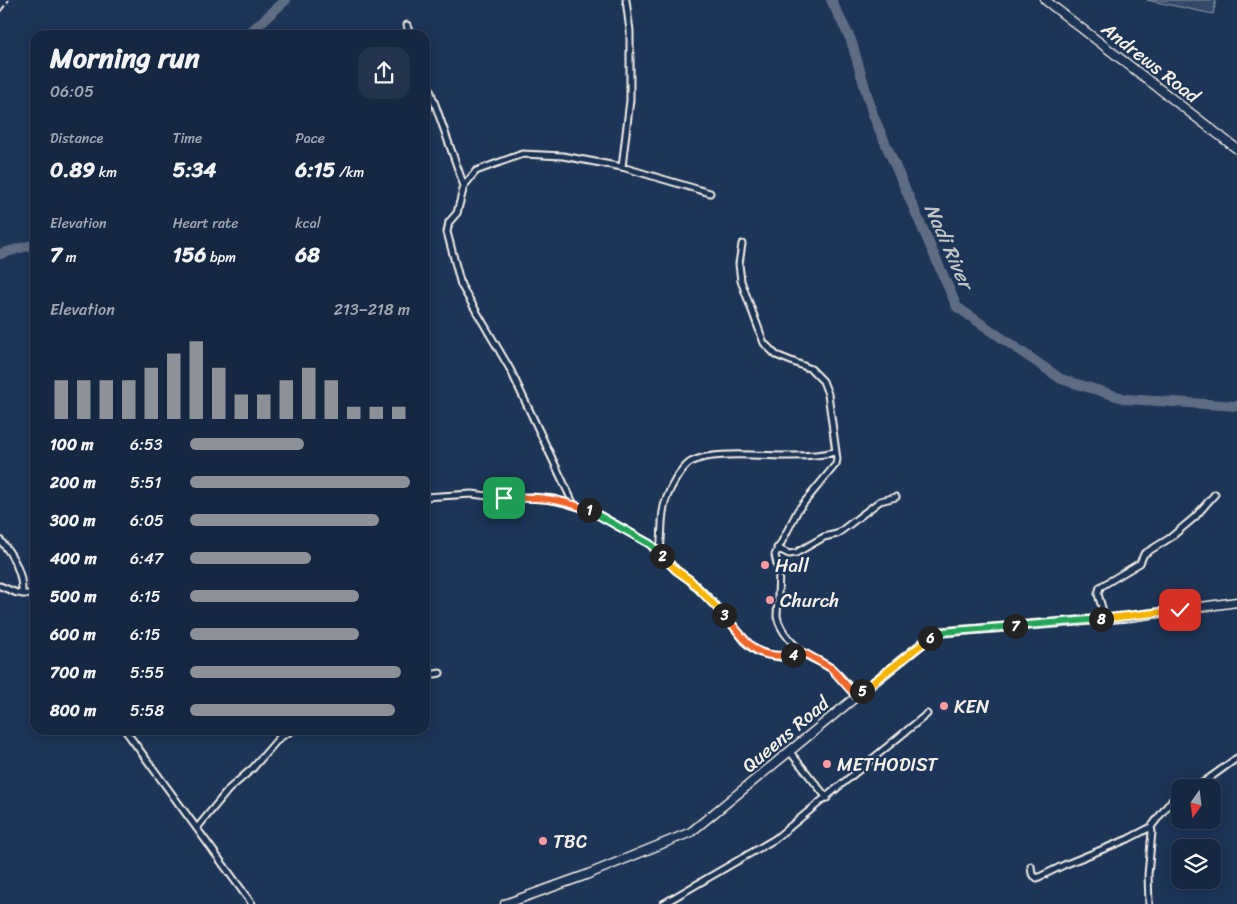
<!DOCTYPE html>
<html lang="en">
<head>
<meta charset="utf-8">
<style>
  :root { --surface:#162841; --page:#23344c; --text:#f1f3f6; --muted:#9ea6b1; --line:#35445a; --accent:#8c9099 }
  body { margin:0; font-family:Sriracha,sans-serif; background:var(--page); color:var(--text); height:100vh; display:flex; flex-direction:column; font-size:19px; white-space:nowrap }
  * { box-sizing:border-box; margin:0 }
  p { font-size:16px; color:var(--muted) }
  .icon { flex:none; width:28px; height:28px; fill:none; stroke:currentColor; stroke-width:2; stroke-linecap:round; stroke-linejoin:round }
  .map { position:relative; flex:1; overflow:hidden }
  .panel { position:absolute; left:30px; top:30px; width:400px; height:705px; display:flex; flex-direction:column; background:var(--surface); border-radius:15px; box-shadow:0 2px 12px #0003,0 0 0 1px var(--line) }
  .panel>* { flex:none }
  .needle { width:32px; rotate:194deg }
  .controls { position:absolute; left:1171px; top:779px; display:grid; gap:10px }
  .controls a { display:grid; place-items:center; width:50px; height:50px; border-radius:10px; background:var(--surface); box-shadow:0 2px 12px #0003,0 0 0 1px var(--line); font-size:25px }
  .pin { position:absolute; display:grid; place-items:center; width:42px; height:42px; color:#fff; margin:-21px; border-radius:10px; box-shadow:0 2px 8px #0006 }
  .km { position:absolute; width:25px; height:25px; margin:-12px; border-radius:50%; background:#222; color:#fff; font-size:14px; line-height:25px; text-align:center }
  .round { display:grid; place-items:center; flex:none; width:52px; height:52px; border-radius:15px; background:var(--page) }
  .summary { display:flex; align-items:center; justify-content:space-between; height:85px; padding:0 20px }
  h1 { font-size:28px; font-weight:800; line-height:38px }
  .figures { display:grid; grid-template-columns:repeat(3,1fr); gap:8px; height:85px; padding:5px 20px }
  .figures div { display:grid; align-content:center }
  .figures b { font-size:21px; font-weight:800 }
  .figures small { font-size:14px; font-weight:400 }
  .figures p { font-size:14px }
  .chart { height:140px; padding:10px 20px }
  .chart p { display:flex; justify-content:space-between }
  .chart svg { width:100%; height:90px; margin-top:5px; stroke:var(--accent); stroke-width:6 }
  ul { padding:0 20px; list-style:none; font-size:16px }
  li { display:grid; grid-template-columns:80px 60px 1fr; align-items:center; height:38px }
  li i { height:12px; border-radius:6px; background:var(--accent) }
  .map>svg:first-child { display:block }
  .pitch { fill:#354a67; stroke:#949ea8 }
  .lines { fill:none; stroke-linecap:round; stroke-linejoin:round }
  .river { stroke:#5e6d82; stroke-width:10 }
  .street-casing { stroke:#f4f1e8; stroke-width:9 }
  .secondary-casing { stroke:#f4f1e8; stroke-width:11 }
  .primary-casing { stroke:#f4f1e8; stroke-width:11 }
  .street { stroke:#1d3557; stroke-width:5 }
  .secondary { stroke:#1d3557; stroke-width:8 }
  .primary { stroke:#1d3557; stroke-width:8 }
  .rail { stroke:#f4f1e8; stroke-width:2; stroke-dasharray:8 4; stroke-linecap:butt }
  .split-1-casing { stroke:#fff; stroke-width:10 }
  .split-2-casing { stroke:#fff; stroke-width:10 }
  .split-3-casing { stroke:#fff; stroke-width:10 }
  .split-4-casing { stroke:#fff; stroke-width:10 }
  .split-5-casing { stroke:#fff; stroke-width:10 }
  .split-6-casing { stroke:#fff; stroke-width:10 }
  .split-7-casing { stroke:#fff; stroke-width:10 }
  .split-8-casing { stroke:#fff; stroke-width:10 }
  .split-9-casing { stroke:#fff; stroke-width:10 }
  .split-1 { stroke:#f0652b; stroke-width:6 }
  .split-2 { stroke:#22a559; stroke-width:6 }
  .split-3 { stroke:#f5b400; stroke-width:6 }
  .split-4 { stroke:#f0652b; stroke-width:6 }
  .split-5 { stroke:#f0652b; stroke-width:6 }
  .split-6 { stroke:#f5b400; stroke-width:6 }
  .split-7 { stroke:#22a559; stroke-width:6 }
  .split-8 { stroke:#22a559; stroke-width:6 }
  .split-9 { stroke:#f5b400; stroke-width:6 }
  .poi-dot { fill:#ff9aa2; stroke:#1d3557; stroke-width:2 }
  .labels { text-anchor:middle; stroke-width:4.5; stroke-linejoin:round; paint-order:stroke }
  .street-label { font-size:19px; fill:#f4f1e8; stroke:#1d3557 }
  .poi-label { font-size:19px; fill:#f4f1e8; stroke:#1d3557; text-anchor:start }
  .water-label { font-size:20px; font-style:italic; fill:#c0c3c4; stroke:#1d3557 }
</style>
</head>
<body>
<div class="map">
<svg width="1237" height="904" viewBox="0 0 1237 904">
  <rect width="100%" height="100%" fill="#1d3557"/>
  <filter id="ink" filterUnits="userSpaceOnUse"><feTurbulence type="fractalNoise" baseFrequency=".02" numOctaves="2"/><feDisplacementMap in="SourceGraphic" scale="10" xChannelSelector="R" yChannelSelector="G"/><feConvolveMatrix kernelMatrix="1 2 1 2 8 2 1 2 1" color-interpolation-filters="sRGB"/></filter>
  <g filter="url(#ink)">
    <path class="pitch" d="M1147 0H1216L1213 14Z"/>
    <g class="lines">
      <path class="river" d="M831 0 851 40 873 115 957 307 1061 379 1126 399 1237 406
        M247 35 286 0
        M0 254 35 244"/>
      <defs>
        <path id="street" d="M407 25 410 35
          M425 76 464 186
          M622 167 630 100V31L626 0
          M742 244 739 264 741 281 764 343 776 355 811 369 823 381 828 394 837 459 836 464 798 510 775 555 779 574 777 616C780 632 795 647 808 656 815 660 823 662 829 667 840 673 848 687 857 696
          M425 497 472 494 504 498 530 497 554 499 592 511 650 544 676 570 690 580 708 597 731 623 748 645 758 652 780 657 806 654
          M574 505 510 369 461 285 447 232 449 222 457 213 464 186 476 171 522 154 563 156 622 167 710 193
          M0 540C13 555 23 574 22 594
          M777 548 789 554 796 553 824 537 837 534 880 501 896 497
          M659 553C664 534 659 515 667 497 671 486 679 472 688 464 705 449 770 457 793 456 807 456 822 455 835 452
          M0 586 17 593 35 595
          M1105 618 1098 594 1100 587 1140 563 1144 554 1170 538 1195 517 1215 494
          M425 676 440 673
          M125 730 252 904
          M790 752 827 798
          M1192 788 1204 782 1237 758
          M197 828 229 789 253 768 279 738 293 730
          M1031 866 1032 874 1037 878 1064 865 1128 839 1151 827
          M663 904 775 839 927 714
          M1149 904 1148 875 1152 832 1151 827 1171 801 1180 795"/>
        <path id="secondary" d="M1045 0 1237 149"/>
        <path id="primary" d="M505 904 586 875 691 832 857 696 924 642 942 632 1129 617 1237 602"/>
      </defs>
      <use href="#street" class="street-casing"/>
      <use href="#secondary" class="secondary-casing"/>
      <use href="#primary" class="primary-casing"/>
      <use href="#street" class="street"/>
      <use href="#secondary" class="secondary"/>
      <use href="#primary" class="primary"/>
      <path class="rail" d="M0 12 9 0"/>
    </g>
  </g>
  <g class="lines" filter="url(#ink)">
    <defs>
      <path id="split-1" d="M504 498C539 497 557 498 589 510"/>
      <path id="split-2" d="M589 510 650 544 662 556"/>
      <path id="split-3" d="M662 556 676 570 690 580 724 615"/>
      <path id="split-4" d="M724 615C749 642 751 660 793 655"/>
      <path id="split-5" d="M793 655 806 654 831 668 856 696 862 691"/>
      <path id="split-6" d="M862 691 930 638"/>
      <path id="split-7" d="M930 638 942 632 1015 626"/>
      <path id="split-8" d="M1015 626 1101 619"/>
      <path id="split-9" d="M1101 619 1180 610"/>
    </defs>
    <use href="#split-1" class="split-1-casing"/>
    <use href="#split-2" class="split-2-casing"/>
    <use href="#split-3" class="split-3-casing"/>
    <use href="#split-4" class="split-4-casing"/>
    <use href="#split-5" class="split-5-casing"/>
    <use href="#split-6" class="split-6-casing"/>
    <use href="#split-7" class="split-7-casing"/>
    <use href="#split-8" class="split-8-casing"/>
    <use href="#split-9" class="split-9-casing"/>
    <use href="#split-1" class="split-1"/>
    <use href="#split-2" class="split-2"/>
    <use href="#split-3" class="split-3"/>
    <use href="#split-4" class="split-4"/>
    <use href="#split-5" class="split-5"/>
    <use href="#split-6" class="split-6"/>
    <use href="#split-7" class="split-7"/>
    <use href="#split-8" class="split-8"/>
    <use href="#split-9" class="split-9"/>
  </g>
  <g class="poi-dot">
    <circle cx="765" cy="565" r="5"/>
    <circle cx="770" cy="600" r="5"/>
    <circle cx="944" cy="706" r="5"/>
    <circle cx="827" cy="764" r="5"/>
    <circle cx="543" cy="841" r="5"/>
  </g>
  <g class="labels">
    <g class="street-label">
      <text transform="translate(1151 62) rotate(38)" y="7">Andrews Road</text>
      <text transform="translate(785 734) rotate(-40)" y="7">Queens Road</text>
    </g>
    <g class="poi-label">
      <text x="775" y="572">Hall</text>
      <text x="780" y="607">Church</text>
      <text x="954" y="713">KEN</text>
      <text x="837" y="771">METHODIST</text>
      <text x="553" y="848">TBC</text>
    </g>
    <g class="water-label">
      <text transform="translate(949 246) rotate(66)" y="7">Nadi River</text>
    </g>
  </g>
</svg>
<div class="controls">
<a><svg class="needle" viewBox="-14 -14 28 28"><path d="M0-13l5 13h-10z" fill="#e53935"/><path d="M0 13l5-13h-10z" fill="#9ea6b1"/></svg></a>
<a><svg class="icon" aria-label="layers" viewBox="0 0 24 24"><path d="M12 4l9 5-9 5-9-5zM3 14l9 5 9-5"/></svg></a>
</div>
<div class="pin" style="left:504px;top:498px;background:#1e9e55"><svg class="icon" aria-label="arrive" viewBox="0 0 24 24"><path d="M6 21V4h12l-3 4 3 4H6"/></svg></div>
<div class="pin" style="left:1180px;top:610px;background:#d93025"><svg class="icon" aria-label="check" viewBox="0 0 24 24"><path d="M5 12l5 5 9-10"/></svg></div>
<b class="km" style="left:589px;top:510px">1</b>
<b class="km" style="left:662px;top:556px">2</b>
<b class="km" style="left:724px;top:615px">3</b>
<b class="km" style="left:793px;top:655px">4</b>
<b class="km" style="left:862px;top:691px">5</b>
<b class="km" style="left:930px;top:638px">6</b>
<b class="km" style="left:1015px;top:626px">7</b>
<b class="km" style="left:1101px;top:619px">8</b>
<section class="panel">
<div class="summary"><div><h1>Morning run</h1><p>06:05</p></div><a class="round"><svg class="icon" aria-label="share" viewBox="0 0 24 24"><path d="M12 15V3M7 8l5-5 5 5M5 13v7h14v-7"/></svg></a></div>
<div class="figures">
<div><p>Distance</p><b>0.89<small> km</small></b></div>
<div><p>Time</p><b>5:34</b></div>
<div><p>Pace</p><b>6:15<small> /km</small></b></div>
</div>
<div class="figures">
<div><p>Elevation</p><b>7<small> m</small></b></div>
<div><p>Heart rate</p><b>156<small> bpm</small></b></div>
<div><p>kcal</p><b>68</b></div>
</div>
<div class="chart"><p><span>Elevation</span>213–218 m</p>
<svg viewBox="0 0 160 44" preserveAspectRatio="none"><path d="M5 44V25M15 44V25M25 44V25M35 44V25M45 44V19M55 44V12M65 44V6M75 44V19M85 44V32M95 44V32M105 44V25M115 44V19M125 44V25M135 44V38M145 44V38M155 44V38"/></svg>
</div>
<ul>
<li><b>100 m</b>6:53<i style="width:52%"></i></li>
<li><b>200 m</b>5:51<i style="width:100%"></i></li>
<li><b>300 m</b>6:05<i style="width:86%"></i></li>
<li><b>400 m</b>6:47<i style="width:55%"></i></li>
<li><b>500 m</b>6:15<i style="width:77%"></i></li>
<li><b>600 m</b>6:15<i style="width:77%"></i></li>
<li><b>700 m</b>5:55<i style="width:96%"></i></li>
<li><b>800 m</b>5:58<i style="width:93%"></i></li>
</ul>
</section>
</div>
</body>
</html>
